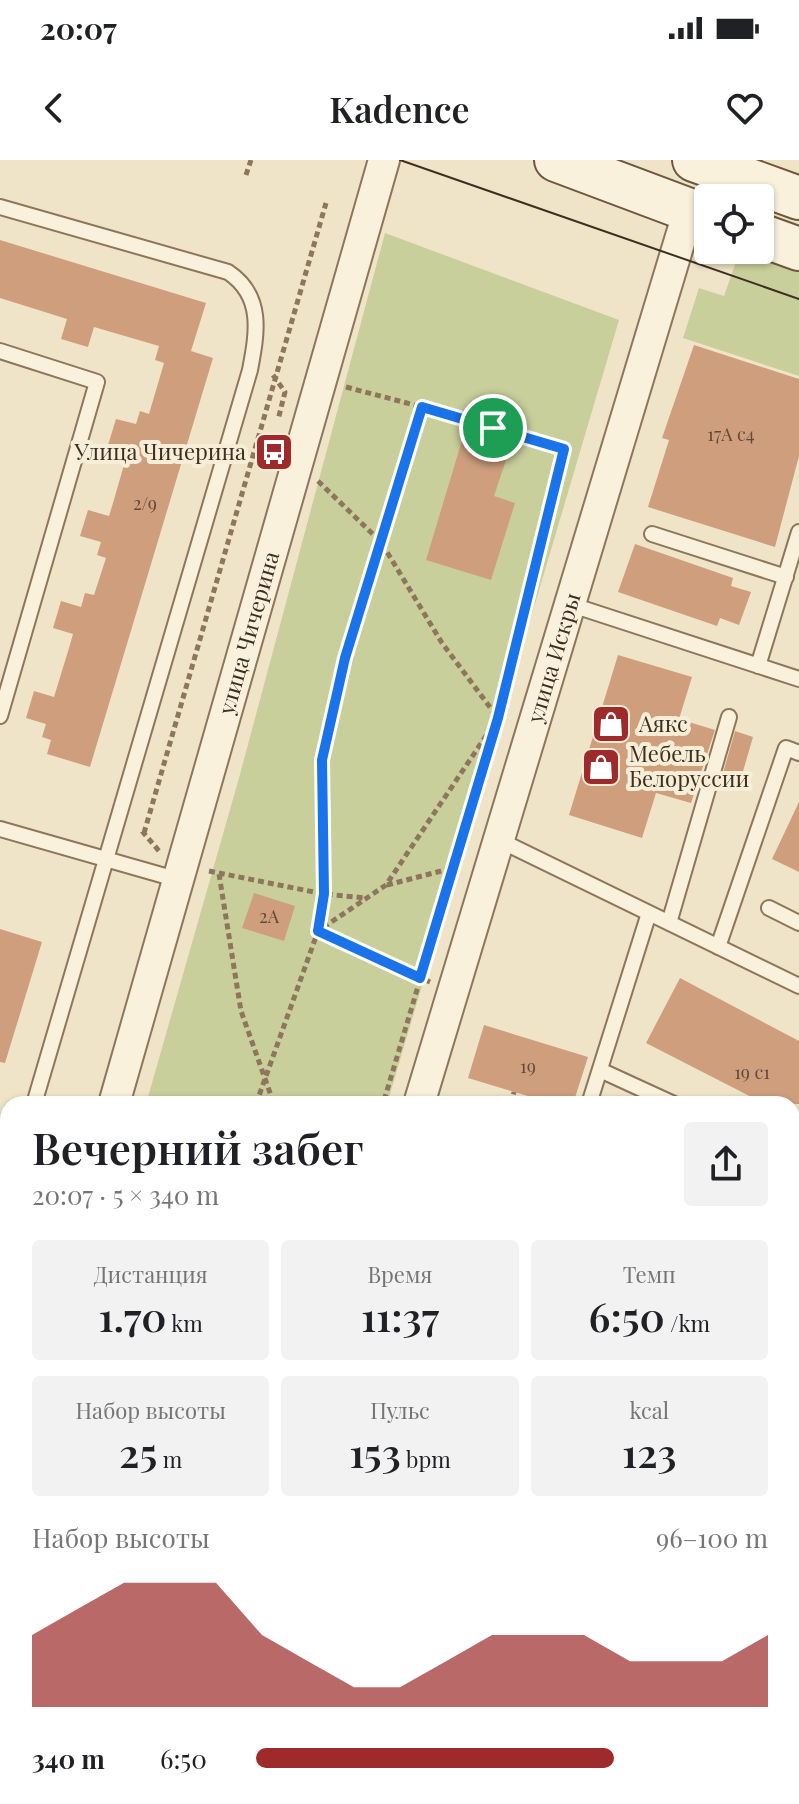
<!DOCTYPE html>
<html lang="ru">
<head>
<meta charset="utf-8">
<style>
  :root { --surface:#fff; --page:#f2f2f2; --text:#202124; --muted:#757577; --accent:#9e2a2b }
  body { margin:0; font-family:"Playfair Display",serif; background:var(--page); color:var(--text); height:100vh; display:flex; flex-direction:column; font-size:30px; white-space:nowrap }
  * { box-sizing:border-box; margin:0 }
  p { font-size:26px; color:var(--muted) }
  .icon { flex:none; width:44px; height:44px; fill:none; stroke:currentColor; stroke-width:2; stroke-linecap:round; stroke-linejoin:round }
  .map { position:relative; flex:1; overflow:hidden }
  .side { position:absolute; left:0px; top:936px; width:800px; height:708px; display:flex; flex-direction:column; background:var(--surface); border-radius:24px 24px 0 0; box-shadow:0 2px 6px #0004 }
  .side>* { flex:none }
  .tools { position:absolute; left:694px; top:24px; display:grid; gap:16px }
  .tools a { display:grid; place-items:center; width:80px; height:80px; border-radius:8px; background:var(--surface); box-shadow:0 2px 6px #0004; font-size:40px }
  .pin { position:absolute; display:grid; place-items:center; width:68px; height:68px; color:#fff; margin:-34px; border:4px solid #fff; border-radius:50%; box-shadow:0 2px 8px #0007 }
  .round { display:grid; place-items:center; flex:none; width:84px; height:84px; border-radius:8px; background:var(--page) }
  .summary { display:flex; align-items:center; justify-content:space-between; height:136px; padding:0 32px }
  h1 { font-size:44px; font-weight:600; line-height:60px }
  .figures { display:grid; grid-template-columns:repeat(3,1fr); gap:12px; height:136px; padding:8px 32px }
  .figures div { display:grid; align-content:center; border-radius:8px; background:var(--page); text-align:center }
  .figures b { font-size:40px; font-weight:600 }
  .figures small { font-size:22px; font-weight:400 }
  .figures p { font-size:22px }
  .chart { height:224px; padding:16px 32px }
  .chart p { display:flex; justify-content:space-between }
  .chart svg { width:100%; height:144px; margin-top:8px; fill:var(--accent); opacity:.7 }
  ul { padding:0 32px; list-style:none; font-size:26px }
  li { display:grid; grid-template-columns:128px 96px 1fr; align-items:center; height:60px }
  li i { height:20px; border-radius:10px; background:var(--accent) }
  .status { display:flex; justify-content:space-between; align-items:center; height:56px; padding:0 40px; background:var(--surface); direction:ltr }
  .status svg { height:22px; fill:currentColor }
  header { display:flex; justify-content:space-between; align-items:center; height:104px; padding:0 32px; background:var(--surface); font-size:36px; font-weight:600 }
  .map>svg:first-child { display:block }
  .green { fill:#c9cf9b }
  .building { fill:#cf9f7d }
  .lines { fill:none; stroke-linecap:round; stroke-linejoin:round }
  .service-casing { stroke:#8d765c; stroke-width:18 }
  .minor-casing { stroke:#8d765c; stroke-width:34 }
  .secondary-casing { stroke:#6f573f; stroke-width:46 }
  .path { stroke:#8d765c; stroke-width:5; stroke-dasharray:6 4; stroke-linecap:butt }
  .service { stroke:#faf1dc; stroke-width:14 }
  .minor { stroke:#faf1dc; stroke-width:30 }
  .secondary { stroke:#faf1dc; stroke-width:42 }
  .tram { stroke:#3d2e20; stroke-width:2 }
  .route-casing { stroke:#fff; stroke-width:16 }
  .route { stroke:#1a73e8; stroke-width:10 }
  .labels { text-anchor:middle; stroke-width:8; stroke-linejoin:round; paint-order:stroke }
  .number-label { font-size:18px; fill:#624a37 }
  .poi-label { font-size:22px; fill:#3d2e20; stroke:#f7eed8; text-anchor:start }
  .street-label { font-size:22px; fill:#3d2e20; stroke:#f7eed8 }
</style>
</head>
<body>
<div class="status"><b>20:07</b><svg viewBox="0 0 49 12"><path d="M0 12V9h3v3zM5 12V6h3v6zM10 12V3h3v9zM15 12V0h3v12zM26 1h20v11H26zM47 4h2v5h-2z"/></svg></div>
<header><svg class="icon" aria-label="back" viewBox="0 0 24 24"><path d="M15 5l-7 7 7 7"/></svg>Kadence<svg class="icon" aria-label="heart" viewBox="0 0 24 24"><path d="M12 20l-8-8c-3-5 5-10 8-4 3-6 11-1 8 4z"/></svg></header>
<div class="map">
<svg width="799" height="1644" viewBox="0 0 799 1644">
  <rect width="100%" height="100%" fill="#f0e4c8"/>
  <path class="green" d="M385 73 619 160 387 944H146L239 618Z
    M740 90 799 109V216L683 178 699 128 724 136Z
    M8 1415V1636H159L156 1644H0V1442Z"/>
  <path class="building" d="M0 80 206 143 191 191 213 198 90 607 47 594 51 580 42 577 46 564 26 558 34 531 54 537 69 488 73 474 53 468 61 441 81 447 85 433 94 435 106 398 97 395 101 382 80 376 88 350 109 356 113 343 128 291 108 285 116 259 136 264 140 251 149 254 164 203 155 200 159 186 94 167 88 187 61 179 67 159 0 138Z
    M694 185 799 219V296L775 387 648 347 669 280 662 278Z
    M463 277 509 291 494 336 515 343 491 420 426 400Z
    M635 384 733 418 731 426 751 432 739 465 720 458 717 466 618 432Z
    M618 495 692 517 679 559 715 570 691 643 656 633 642 678 569 655Z
    M735 571 753 577 739 625 721 620Z
    M799 642V712L772 699Z
    M254 733 295 746 284 781 242 768Z
    M0 769 42 782 5 903 0 902Z
    M680 818 799 881V944H765L646 883Z
    M484 865 588 897 573 944H554L468 918Z"/>
  <g class="lines">
    <defs>
      <path id="service" d="M0 47 228 112C264 136 257 173 250 210L34 944
        M0 191 97 222 0 556
        M652 374 786 417
        M569 444 799 519
        M758 506 799 372
        M0 669 179 720
        M499 680 799 826
        M769 748 799 763
        M669 763 729 557
        M718 787 786 588 799 593
        M600 910 674 944
        M589 944 649 753
        M792 997 799 1000
        M0 1057 8 1031
        M792 1251 799 1254
        M792 1444 799 1448
        M0 1634 3 1632"/>
      <g id="minor">
        <path id="s1" d="M114 944 384 0"/>
        <path id="s2" d="M419 944 689 50"/>
        <path d="M0 1337 8 1310"/>
        <path d="M185 1644 189 1636"/>
      </g>
      <path id="secondary" d="M556 0 708 57
        M694 0 799 38
        M760 75 799 89"/>
    </defs>
    <use href="#service" class="service-casing"/>
    <use href="#minor" class="minor-casing"/>
    <use href="#secondary" class="secondary-casing"/>
    <path class="path" d="M246 15 251 0
      M705 94 728 92
      M273 215 285 232 278 260
      M346 227 422 247
      M318 321 381 382 442 483 498 558 386 725 318 771 430 822
      M142 671 159 691
      M144 673 326 43
      M209 711 324 734 366 738
      M219 714 241 851 274 944
      M387 725 453 708
      M256 944 318 771 324 734 322 600 345 498 422 247 564 289 498 558 383 944
      M511 944 514 932
      M1 1424 8 1426
      M0 1542 8 1524
      M143 1644 146 1636"/>
    <use href="#service" class="service"/>
    <use href="#minor" class="minor"/>
    <use href="#secondary" class="secondary"/>
    <path class="tram" d="M400 0 799 139"/>
  </g>
  <g class="lines">
    <defs>
      <path id="route" d="M422 247 564 289 498 558 420 818 318 771 324 734 322 600 345 498Z"/>
    </defs>
    <use href="#route" class="route-casing"/>
    <use href="#route" class="route"/>
  </g>
  <defs>
    <symbol id="bus-square" viewBox="-11 -11 22 22"><rect x="-9" y="-9" width="18" height="18" rx="4" fill="#9e2a2b" stroke="#f7eed8"/><path d="M-5-6H5V4H4V6H2V4H-2V6H-4V4H-5ZM-3.5-4V0h7V-4ZM-3.5 1.2v1.5H-2V1.2ZM2 1.2v1.5H3.5V1.2Z" fill="#fff"/></symbol>
    <symbol id="shop-square" viewBox="-11 -11 22 22"><rect x="-9" y="-9" width="18" height="18" rx="4" fill="#9e2a2b" stroke="#f7eed8"/><path d="M-5-2.5h2.3a2.7 3.5 0 0 1 5.4 0H5L5.5 6h-11ZM-1.5-2.5h3a1.5 2.3 0 0 0-3 0Z" fill="#fff"/></symbol>
  </defs>
  <g fill-rule="evenodd">
    <use href="#bus-square" x="252" y="270" width="44" height="44"/>
    <use href="#shop-square" x="589" y="542" width="44" height="44"/>
    <use href="#shop-square" x="579" y="585" width="44" height="44"/>
  </g>
  <g class="labels">
    <g class="number-label">
      <text x="731" y="281">17А с4</text>
      <text x="145" y="350">2/9</text>
      <text x="269" y="763">2А</text>
      <text x="528" y="913">19</text>
      <text x="752" y="919">19 с1</text>
    </g>
    <g class="poi-label">
      <text x="246" y="300" text-anchor="end">Улица Чичерина</text>
      <text x="639" y="572">Аякс</text>
      <text x="629" y="602">Мебель<tspan x="629" dy="25">Белоруссии</tspan></text>
    </g>
    <g class="street-label">
      <text dy="8" stroke="none"><textPath href="#s1" startOffset="490">улица Чичерина</textPath></text>
      <text dy="8" stroke="none"><textPath href="#s2" startOffset="466">улица Искры</textPath></text>
    </g>
  </g>
</svg>
<div class="tools">
<a><svg class="icon" aria-label="locate" viewBox="0 0 24 24"><circle cx="12" cy="12" r="6"/><path d="M12 2v4M12 18v4M2 12h4M18 12h4"/></svg></a>
</div>
<div class="pin" style="left:493px;top:268px;background:#1e9e55"><svg class="icon" aria-label="arrive" viewBox="0 0 24 24"><path d="M6 21V4h12l-3 4 3 4H6"/></svg></div>
<section class="side">
<div class="summary"><div><h1>Вечерний забег</h1><p>20:07 · 5 × 340 m</p></div><a class="round"><svg class="icon" aria-label="share" viewBox="0 0 24 24"><path d="M12 15V3M7 8l5-5 5 5M5 13v7h14v-7"/></svg></a></div>
<div class="figures">
<div><p>Дистанция</p><b>1.70<small> km</small></b></div>
<div><p>Время</p><b>11:37</b></div>
<div><p>Темп</p><b>6:50<small> /km</small></b></div>
</div>
<div class="figures">
<div><p>Набор высоты</p><b>25<small> m</small></b></div>
<div><p>Пульс</p><b>153<small> bpm</small></b></div>
<div><p>kcal</p><b>123</b></div>
</div>
<div class="chart"><p><span>Набор высоты</span>96–100 m</p>
<svg viewBox="0 0 160 44" preserveAspectRatio="none"><path d="M0 44V22L10 14L20 6L30 6L40 6L50 22L60 30L70 38L80 38L90 30L100 22L110 22L120 22L130 30L140 30L150 30L160 22V44z"/></svg>
</div>
<ul>
<li><b>340 m</b>6:50<i style="width:70%"></i></li>
</ul>
</section>
</div>
</body>
</html>
